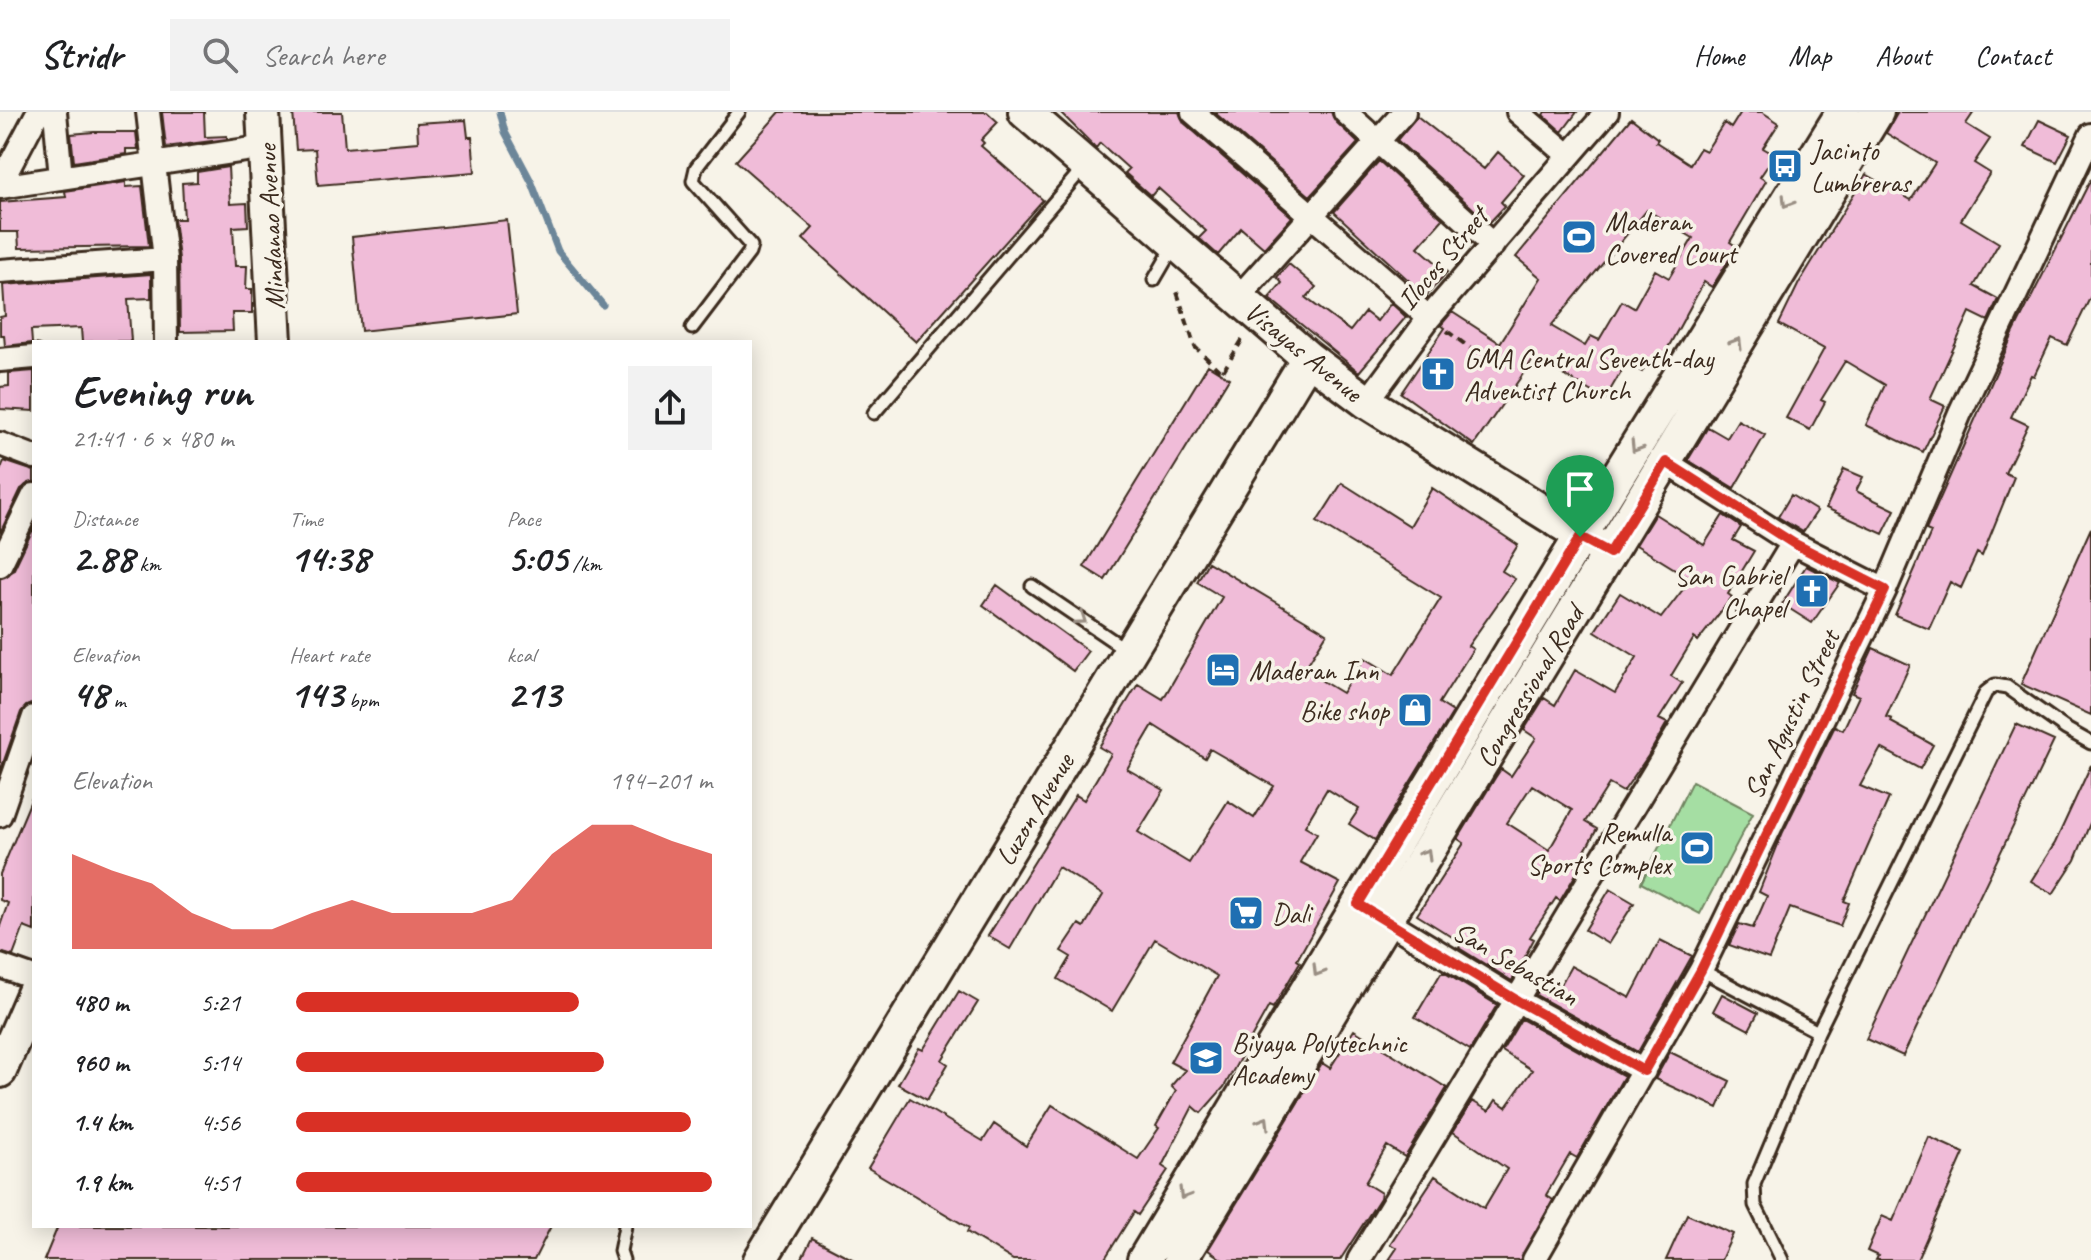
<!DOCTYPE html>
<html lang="en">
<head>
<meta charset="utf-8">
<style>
  :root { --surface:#fff; --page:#f2f2f2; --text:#202124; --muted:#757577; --line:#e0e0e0; --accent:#d93025 }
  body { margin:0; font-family:Caveat,sans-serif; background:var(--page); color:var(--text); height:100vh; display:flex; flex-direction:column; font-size:30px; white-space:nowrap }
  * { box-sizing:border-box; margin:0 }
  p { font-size:26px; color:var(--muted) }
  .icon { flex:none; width:44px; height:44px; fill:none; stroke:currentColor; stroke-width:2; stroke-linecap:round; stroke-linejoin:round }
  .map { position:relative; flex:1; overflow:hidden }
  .details { position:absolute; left:32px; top:228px; width:720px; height:888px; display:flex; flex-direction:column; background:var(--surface); border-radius:0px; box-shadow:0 4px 20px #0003 }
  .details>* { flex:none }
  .pin { position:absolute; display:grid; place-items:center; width:68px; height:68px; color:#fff; margin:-82px -34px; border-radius:50% 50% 50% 0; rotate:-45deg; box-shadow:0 0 8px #0007 }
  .pin .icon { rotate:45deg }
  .round { display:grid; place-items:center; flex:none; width:84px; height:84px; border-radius:0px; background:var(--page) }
  .overview { display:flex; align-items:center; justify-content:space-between; height:136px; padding:0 40px }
  h1 { font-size:44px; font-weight:700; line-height:60px }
  .stats { display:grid; grid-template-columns:repeat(3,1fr); gap:12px; height:136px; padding:8px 40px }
  .stats div { display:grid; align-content:center }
  .stats b { font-size:40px; font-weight:700 }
  .stats small { font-size:22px; font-weight:400 }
  .stats p { font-size:22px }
  .chart { height:224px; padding:16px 40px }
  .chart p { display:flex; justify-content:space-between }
  .chart svg { width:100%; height:144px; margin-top:8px; fill:var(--accent); opacity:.7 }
  ul { padding:0 40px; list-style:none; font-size:26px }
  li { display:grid; grid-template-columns:128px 96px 1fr; align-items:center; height:60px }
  li i { height:20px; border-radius:10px; background:var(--accent) }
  header { display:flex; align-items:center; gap:48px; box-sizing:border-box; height:112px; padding:0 40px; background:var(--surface); border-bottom:2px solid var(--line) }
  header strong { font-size:38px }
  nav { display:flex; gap:44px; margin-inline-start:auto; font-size:28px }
  .search { width:560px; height:72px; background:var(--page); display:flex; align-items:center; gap:20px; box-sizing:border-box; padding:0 28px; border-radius:0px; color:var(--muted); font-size:30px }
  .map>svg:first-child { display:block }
  .green { fill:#a5dea3; stroke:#708460; stroke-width:2 }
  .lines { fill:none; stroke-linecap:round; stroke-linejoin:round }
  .stream { stroke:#6c8699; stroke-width:7 }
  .building { fill:#f0bcd8; stroke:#3b2a1e; stroke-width:2; fill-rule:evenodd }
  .lane-casing { stroke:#3b2a1e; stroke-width:17 }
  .street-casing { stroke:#3b2a1e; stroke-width:28 }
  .secondary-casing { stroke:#3b2a1e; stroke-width:38 }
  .path { stroke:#3b2a1e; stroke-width:4; stroke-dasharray:8 6; stroke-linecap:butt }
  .lane { stroke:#f7f3e8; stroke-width:11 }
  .street { stroke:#f7f3e8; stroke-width:22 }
  .secondary { stroke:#f7f3e8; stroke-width:32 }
  .oneway { stroke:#998e83 }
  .route-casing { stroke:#fff; stroke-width:16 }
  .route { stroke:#d93025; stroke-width:10 }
  .labels { text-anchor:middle; stroke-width:7; stroke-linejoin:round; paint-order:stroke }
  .poi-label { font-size:28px; fill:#3b2a1e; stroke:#f7f3e8; text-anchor:start }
  .street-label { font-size:28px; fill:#3b2a1e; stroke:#f7f3e8 }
</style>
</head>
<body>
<header>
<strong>Stridr</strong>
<div class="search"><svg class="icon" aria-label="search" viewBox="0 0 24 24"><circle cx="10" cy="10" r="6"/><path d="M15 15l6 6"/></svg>Search here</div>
<nav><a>Home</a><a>Map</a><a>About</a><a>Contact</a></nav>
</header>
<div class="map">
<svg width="2091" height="1148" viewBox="0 0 2091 1148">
  <rect width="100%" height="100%" fill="#f7f3e8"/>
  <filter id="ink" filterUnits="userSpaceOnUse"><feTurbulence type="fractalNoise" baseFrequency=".0125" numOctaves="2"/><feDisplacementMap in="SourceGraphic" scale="16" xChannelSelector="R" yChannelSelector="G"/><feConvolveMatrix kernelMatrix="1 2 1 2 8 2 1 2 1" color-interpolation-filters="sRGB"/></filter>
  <g filter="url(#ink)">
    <path class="green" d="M1692 669 1753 701 1700 802 1641 771Z"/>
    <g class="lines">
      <path class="stream" d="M500 0 505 20 532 71 558 139 603 193"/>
    </g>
    <path class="building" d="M162 0H204L205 25 227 24V27L166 35Z
      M293 0H342L345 36 418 30 417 11 466 8 468 25H472L475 60 318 73 315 37 296 38Z
      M780 0H987L998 10 981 28 984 31 981 34 1043 88 916 230 803 127 813 116 736 49Z
      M1060 0H1179L1184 11 1292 105 1264 136 1241 116 1218 143 1199 126 1206 119 1158 76 1151 84 1125 61 1129 57 1100 31 1096 36Z
      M1214 0H1331L1336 10 1358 31 1310 84Z
      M1545 0H1577L1562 20 1543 3Z
      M1741 0H1762L1779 11 1763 36 1775 43 1760 65 1766 69 1730 130 1737 135 1712 175 1704 170 1658 254 1649 248 1642 260 1626 251 1605 287 1534 246 1474 333 1401 281 1445 216 1441 213 1452 200 1500 231 1541 166 1516 145 1631 6 1658 27 1656 30 1690 52 1700 36 1706 39 1724 11 1731 16ZM1647 98 1693 126 1669 166 1655 158 1634 196 1622 189 1599 228 1591 224 1585 234 1551 214Z
      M1898 0H1974L1966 12 1990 27 1974 51 1990 61 1961 108 1999 131 1974 174 1998 187 1988 209 1970 200 1930 287 1945 294 1923 340 1866 313 1885 273 1845 249 1821 288 1825 290 1810 318 1786 306 1824 237 1779 212 1799 171 1866 62 1911 88 1935 51 1886 21Z
      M1417 4 1484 57 1498 40 1524 63 1501 90 1505 94 1489 111 1397 28Z
      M2039 8 2071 23 2057 50 2025 35Z
      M94 20H136L138 37H126V42L74 50 71 22Z
      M1379 49 1443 107 1418 135 1447 160 1426 184 1428 186 1334 100Z
      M228 55 230 92 247 91 248 114 233 115 235 154H247L246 177H252V201H232L233 219 180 220 179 147 174 107H184L182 71 197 70V60Z
      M2091 67V184L2067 233 2052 226 2034 264 2031 263 2011 305 2028 313 2005 361 2014 365 1982 444 1977 441 1961 476 1950 470 1929 517 1895 503 1931 420 1926 418 2013 222Z
      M126 70V75L142 74 149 134 19 136 18 120H0V90L66 85 65 79Z
      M507 108 517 202 361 219 352 125Z
      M1289 152 1316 175 1306 186 1350 219 1365 200 1377 209 1391 191 1406 205 1359 260 1269 186 1282 171 1277 165Z
      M151 162V186L128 187 131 229 82 230 81 216 31 218 32 231 5 234 4 223H0V205L5 204 3 173Z
      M1208 253 1229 266 1105 468 1084 455Z
      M34 259V299L0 297V275L9 274V261Z
      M1738 308 1765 323 1734 376 1688 348 1708 315 1727 326Z
      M4 349 34 359V369L21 377 0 421V359Z
      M1844 357 1863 365 1856 379 1895 398 1883 422 1826 396Z
      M1342 371 1410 414 1432 376 1518 433 1502 459 1515 467 1468 534 1473 537 1439 591 1453 600 1375 728 1349 712 1359 697 1327 677 1305 714 1317 721 1300 750 1340 771 1297 848 1300 850 1273 896 1269 894 1224 975 1201 1001 1193 994 1162 1054 1168 1058 1138 1103 1134 1100 1104 1148H1013L967 1120 969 1116 868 1056 910 986 983 1029 994 1012 1026 1034 1052 993 1138 1047 1159 1016 1156 1014 1176 979 1171 974 1185 958 1170 950 1217 864 1155 827 1112 899 1058 867 1071 845 1061 839 1079 812 1084 815 1103 783 1058 755 1010 837 988 824 1076 683 1084 688 1111 642 1099 635 1138 572 1163 587 1222 485 1197 470 1208 450 1327 521 1304 558 1342 581 1365 546 1393 563 1441 486 1317 410ZM1153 613 1205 646 1210 637 1274 674 1254 706 1228 689 1189 751 1138 720 1164 678 1127 657Z
      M1791 383 1817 399 1803 420 1778 405Z
      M1655 402 1704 433 1723 403 1741 415 1733 428 1754 439 1728 482 1732 485 1698 529 1694 526 1671 564 1682 571 1659 607 1667 611 1648 644 1623 680 1609 672 1585 710 1597 717 1576 755 1579 757 1560 789 1556 786 1530 825 1534 827 1512 869 1459 836 1462 831 1417 803 1464 731 1458 727 1495 666 1501 657 1511 664 1536 626 1524 618 1544 586 1555 593 1575 558 1615 581 1637 545 1595 519 1620 481 1661 506 1691 467 1636 433ZM1532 673 1572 698 1549 738 1507 711Z
      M34 415V591L26 594 21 600 0 660V467L13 459Z
      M2091 416V603L2021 572Z
      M1806 454 1840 471 1812 511 1782 492Z
      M997 473 1088 539 1073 559 983 493Z
      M1873 536 1910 553 1886 605 1892 607 1891 610 1933 633 1920 657 1881 636 1860 674 1889 686 1844 789 1849 791 1840 814 1790 796 1769 847 1729 833 1739 812 1753 816 1767 784 1759 780 1783 720 1835 614 1843 618 1859 584 1852 581Z
      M2016 612 2054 629 1903 944 1866 927Z
      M2091 653V709L2075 748 2053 782 2031 769 2055 731Z
      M34 681V819L24 815 13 844 0 840V814L8 791 0 788V762Z
      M1610 777 1634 791 1608 832 1585 818Z
      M1660 828 1692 844 1638 940 1536 883 1547 865 1560 874 1571 854 1630 886Z
      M1441 861H1445L1497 893 1470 938 1415 905Z
      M959 879 978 890 942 948 948 952 927 988 898 972 919 936 923 938Z
      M1722 882 1758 901 1749 918 1713 899Z
      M1521 907 1624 964 1577 1046 1570 1042 1546 1083 1553 1088 1520 1148H1389L1397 1136 1390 1132 1435 1064 1484 1096 1507 1057 1453 1020 1472 989 1489 999 1496 988 1506 995 1532 958 1502 939Z
      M1354 918 1447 976 1405 1045 1387 1034 1365 1071 1381 1081 1380 1086 1340 1148H1223L1208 1138 1322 951 1330 956Z
      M1670 940 1730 969 1718 996 1655 967Z
      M1929 1025 1964 1041 1917 1148H1876L1878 1144 1867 1139 1882 1104 1893 1109Z
      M1687 1102 1733 1122 1721 1148H1666Z
      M58 1114H551L534 1148H44Z
      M812 1126 854 1148H801Z"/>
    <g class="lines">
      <defs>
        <path id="lane" d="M1154 168 1175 132
          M692 216 749 141 751 134 693 69 696 56 739 0
          M874 301 1084 55
          M1032 474 1128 539
          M1701 858 1818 920
          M623 1148 620 1139 625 1114
          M1782 1148 1755 1093 1754 1072 1818 920 1986 580 1995 573 2007 575 2066 617 2091 631"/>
        <path id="street" d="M55 0 61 66
          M148 0 165 147 166 230
          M1193 0 1429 206
          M1345 0 1493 133
          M1518 0 1567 42
          M0 72 38 0
          M0 75 266 35
          M0 159 165 147
          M1238 186 1404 0
          M0 248 34 245
          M1367 290 1429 206 1607 0
          M0 332 34 345
          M1666 350 1793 431 1885 478
          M0 453 34 383
          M0 703 34 605
          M1376 802 1518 889 1644 959
          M0 854 34 866
          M1359 1148 1793 431
          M1534 1148 1701 858 1885 478 1960 301 2091 23"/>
        <path id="secondary" d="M263 0 275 230
          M1025 0 1308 246 1367 290 1598 434
          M0 959 34 880
          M760 1148 1308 246
          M1144 1148 1596 399 1843 0
          M1180 1148 1877 0"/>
      </defs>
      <use href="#lane" class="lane-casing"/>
      <use href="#street" class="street-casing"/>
      <use href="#secondary" class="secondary-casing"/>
      <path class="path" d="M1177 180 1195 235 1222 261 1244 225
        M1447 219 1470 236"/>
      <use href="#lane" class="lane"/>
      <use href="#street" class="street"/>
      <use href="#secondary" class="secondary"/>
    </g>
    <defs><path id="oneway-chevron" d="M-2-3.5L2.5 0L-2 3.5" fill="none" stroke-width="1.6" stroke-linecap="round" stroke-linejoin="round" transform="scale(2)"/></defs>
    <g class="oneway">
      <use href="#oneway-chevron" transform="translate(1787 90) rotate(122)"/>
      <use href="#oneway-chevron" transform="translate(1737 231) rotate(-59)"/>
      <use href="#oneway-chevron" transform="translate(1636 335) rotate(122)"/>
      <use href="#oneway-chevron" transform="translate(1081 507) rotate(35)"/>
      <use href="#oneway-chevron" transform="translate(1426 742) rotate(-59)"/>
      <use href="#oneway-chevron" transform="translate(1318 859) rotate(121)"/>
      <use href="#oneway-chevron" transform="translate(1264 1010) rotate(-59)"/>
      <use href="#oneway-chevron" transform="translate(1184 1082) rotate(121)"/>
    </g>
  </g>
  <g class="lines" filter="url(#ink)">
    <defs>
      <path id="route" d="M1666 350 1793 431 1885 478 1701 858 1644 959 1518 889 1358 792 1580 425 1610 441Z"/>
    </defs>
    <use href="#route" class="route-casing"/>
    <use href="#route" class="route"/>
  </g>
  <defs>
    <symbol id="bus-square" viewBox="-11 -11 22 22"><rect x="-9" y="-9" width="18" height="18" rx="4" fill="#1f6fb2" stroke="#f7f3e8"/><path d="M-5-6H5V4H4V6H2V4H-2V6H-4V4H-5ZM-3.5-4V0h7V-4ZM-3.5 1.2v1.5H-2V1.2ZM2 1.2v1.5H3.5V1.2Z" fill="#fff"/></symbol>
    <symbol id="stadium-square" viewBox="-11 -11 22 22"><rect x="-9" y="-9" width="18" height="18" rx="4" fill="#1f6fb2" stroke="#f7f3e8"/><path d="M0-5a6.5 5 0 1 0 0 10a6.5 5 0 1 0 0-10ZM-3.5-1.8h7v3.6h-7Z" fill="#fff"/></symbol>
    <symbol id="church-square" viewBox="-11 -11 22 22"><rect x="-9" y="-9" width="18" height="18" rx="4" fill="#1f6fb2" stroke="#f7f3e8"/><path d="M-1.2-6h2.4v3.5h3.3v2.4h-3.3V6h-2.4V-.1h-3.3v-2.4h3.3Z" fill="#fff"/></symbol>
    <symbol id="hotel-square" viewBox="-11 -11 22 22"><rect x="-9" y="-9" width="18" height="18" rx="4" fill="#1f6fb2" stroke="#f7f3e8"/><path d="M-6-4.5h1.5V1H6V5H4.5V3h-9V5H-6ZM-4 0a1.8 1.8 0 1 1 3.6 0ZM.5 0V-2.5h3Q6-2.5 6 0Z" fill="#fff"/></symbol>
    <symbol id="shop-square" viewBox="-11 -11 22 22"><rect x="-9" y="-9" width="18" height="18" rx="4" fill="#1f6fb2" stroke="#f7f3e8"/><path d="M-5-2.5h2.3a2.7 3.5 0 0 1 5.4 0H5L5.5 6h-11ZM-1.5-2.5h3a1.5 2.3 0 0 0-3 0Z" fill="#fff"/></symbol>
    <symbol id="supermarket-square" viewBox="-11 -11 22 22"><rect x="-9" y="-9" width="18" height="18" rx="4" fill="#1f6fb2" stroke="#f7f3e8"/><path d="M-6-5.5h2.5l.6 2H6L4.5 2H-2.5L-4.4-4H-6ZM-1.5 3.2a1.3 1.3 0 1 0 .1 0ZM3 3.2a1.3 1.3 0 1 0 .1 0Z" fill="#fff"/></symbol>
    <symbol id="school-square" viewBox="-11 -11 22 22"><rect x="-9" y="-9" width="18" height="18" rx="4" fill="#1f6fb2" stroke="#f7f3e8"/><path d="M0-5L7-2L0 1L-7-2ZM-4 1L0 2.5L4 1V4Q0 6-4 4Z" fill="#fff"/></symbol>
  </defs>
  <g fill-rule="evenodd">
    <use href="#bus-square" x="1765" y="34" width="40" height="40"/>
    <use href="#stadium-square" x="1559" y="105" width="40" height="40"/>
    <use href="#church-square" x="1418" y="242" width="40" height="40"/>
    <use href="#church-square" x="1792" y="459" width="40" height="40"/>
    <use href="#hotel-square" x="1203" y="538" width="40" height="40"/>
    <use href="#shop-square" x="1395" y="578" width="40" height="40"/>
    <use href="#stadium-square" x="1677" y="716" width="40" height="40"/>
    <use href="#supermarket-square" x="1226" y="781" width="40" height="40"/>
    <use href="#school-square" x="1186" y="926" width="40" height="40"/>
  </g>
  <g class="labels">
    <g class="poi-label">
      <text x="1811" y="48">Jacinto<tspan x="1811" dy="32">Lumbreras</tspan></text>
      <text x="1605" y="119">Maderan<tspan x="1605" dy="32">Covered Court</tspan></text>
      <text x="1464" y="256">GMA Central Seventh-day<tspan x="1464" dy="32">Adventist Church</tspan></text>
      <text x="1786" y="473" text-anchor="end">San Gabriel<tspan x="1786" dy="32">Chapel</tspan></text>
      <text x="1249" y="568">Maderan Inn</text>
      <text x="1389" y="608" text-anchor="end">Bike shop</text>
      <text x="1671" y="730" text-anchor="end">Remulla<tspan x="1671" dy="32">Sports Complex</tspan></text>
      <text x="1272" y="811">Dali</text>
      <text x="1232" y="940">Biyaya Polytechnic<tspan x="1232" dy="32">Academy</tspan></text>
    </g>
    <g class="street-label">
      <text transform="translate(270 115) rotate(-93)" y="10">Mindanao Avenue</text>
      <text transform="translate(1442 146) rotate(-50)" y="10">Ilocos Street</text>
      <text transform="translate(1304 239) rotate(39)" y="10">Visayas Avenue</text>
      <text transform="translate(1529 574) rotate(-59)" y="10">Congressional Road</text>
      <text transform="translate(1791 602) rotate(-64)" y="10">San Agustin Street</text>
      <text transform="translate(1034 697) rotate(-59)" y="10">Luzon Avenue</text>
      <text transform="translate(1516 851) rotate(30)" y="10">San Sebastian</text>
    </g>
  </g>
</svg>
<div class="pin" style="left:1580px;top:425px;background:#1e9e55"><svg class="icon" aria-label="arrive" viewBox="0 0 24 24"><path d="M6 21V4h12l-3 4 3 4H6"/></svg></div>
<section class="details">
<div class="overview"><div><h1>Evening run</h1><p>21:41 · 6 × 480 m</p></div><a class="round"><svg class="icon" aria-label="share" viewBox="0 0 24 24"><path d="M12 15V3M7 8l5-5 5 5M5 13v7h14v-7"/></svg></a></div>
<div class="stats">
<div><p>Distance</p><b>2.88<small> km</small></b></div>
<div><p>Time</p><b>14:38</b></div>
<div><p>Pace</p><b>5:05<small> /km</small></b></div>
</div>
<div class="stats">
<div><p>Elevation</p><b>48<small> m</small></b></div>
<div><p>Heart rate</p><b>143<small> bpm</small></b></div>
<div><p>kcal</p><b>213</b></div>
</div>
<div class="chart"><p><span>Elevation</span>194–201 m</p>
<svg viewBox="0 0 160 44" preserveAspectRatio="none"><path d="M0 44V15L10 20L20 24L30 33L40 38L50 38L60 33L70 29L80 33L90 33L100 33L110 29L120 15L130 6L140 6L150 11L160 15V44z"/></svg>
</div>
<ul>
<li><b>480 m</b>5:21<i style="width:68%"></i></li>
<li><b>960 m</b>5:14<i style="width:74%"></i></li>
<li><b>1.4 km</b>4:56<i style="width:95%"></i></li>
<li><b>1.9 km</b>4:51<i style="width:100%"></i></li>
</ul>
</section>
</div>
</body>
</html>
